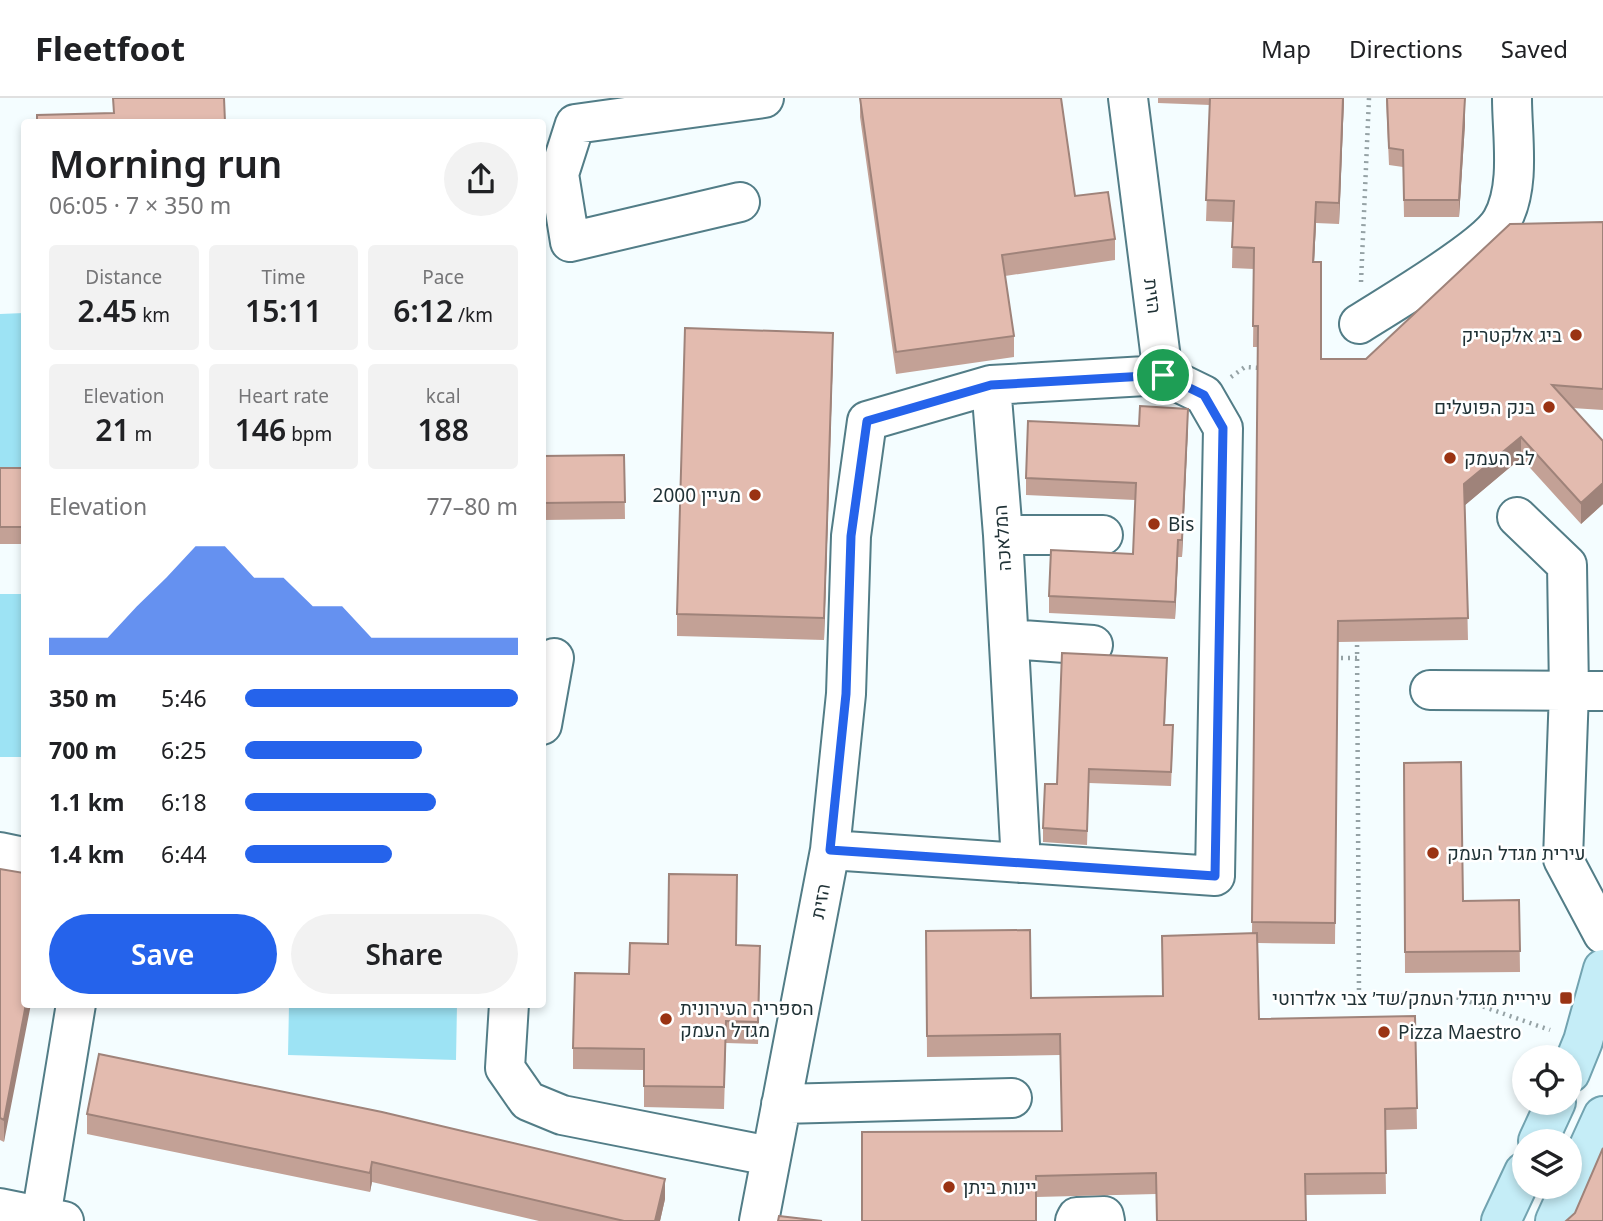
<!DOCTYPE html>
<html lang="en">
<head>
<meta charset="utf-8">
<style>
  :root { --surface:#fff; --page:#f2f2f2; --text:#202124; --muted:#757577; --line:#e0e0e0; --accent:#2563eb }
  body { margin:0; font-family:"Noto Sans",Heebo,sans-serif; background:var(--page); color:var(--text); height:100vh; display:flex; flex-direction:column; font-size:26px; white-space:nowrap }
  * { box-sizing:border-box; margin:0 }
  p { font-size:23px; color:var(--muted) }
  .icon { flex:none; width:38px; height:38px; fill:none; stroke:currentColor; stroke-width:2; stroke-linecap:round; stroke-linejoin:round }
  .map { position:relative; flex:1; overflow:hidden }
  .panel { position:absolute; left:21px; top:21px; width:525px; height:889px; display:flex; flex-direction:column; background:var(--surface); border-radius:7px; box-shadow:0 4px 10px #0003 }
  .panel>* { flex:none }
  .controls { position:absolute; left:1512px; top:947px; display:grid; gap:14px }
  .controls a { display:grid; place-items:center; width:70px; height:70px; border-radius:50%; background:var(--surface); box-shadow:0 4px 10px #0003; font-size:35px }
  .pin { position:absolute; display:grid; place-items:center; width:60px; height:60px; color:#fff; margin:-30px; border:4px solid #fff; border-radius:50%; box-shadow:0 2px 7px #0007 }
  .round { display:grid; place-items:center; flex:none; width:74px; height:74px; border-radius:37px; background:var(--page) }
  .overview { display:flex; align-items:center; justify-content:space-between; height:119px; padding:0 28px }
  h1 { font-size:38px; font-weight:600; line-height:52px }
  .figures { display:grid; grid-template-columns:repeat(3,1fr); gap:10px; height:119px; padding:7px 28px }
  .figures div { display:grid; align-content:center; border-radius:7px; background:var(--page); text-align:center }
  .figures b { font-size:30px; font-weight:600 }
  .figures small { font-size:19px; font-weight:400 }
  .figures p { font-size:19px }
  .chart { height:196px; padding:14px 28px }
  .chart p { display:flex; justify-content:space-between }
  .chart svg { width:100%; height:126px; margin-top:7px; fill:var(--accent); opacity:.7 }
  .cta { display:flex; gap:14px; margin-top:auto; padding:14px 28px }
  .cta a { flex:1; height:80px; border-radius:42px; background:var(--accent); color:#fff; font-size:28px; font-weight:600; line-height:80px; text-align:center }
  .cta a+a { background:var(--page); color:var(--text) }
  ul { padding:0 28px; list-style:none; font-size:23px }
  li { display:grid; grid-template-columns:112px 84px 1fr; align-items:center; height:52px }
  li i { height:18px; border-radius:9px; background:var(--accent) }
  header { display:flex; align-items:center; gap:42px; box-sizing:border-box; height:98px; padding:0 35px; background:var(--surface); border-bottom:2px solid var(--line) }
  header strong { font-size:33px }
  nav { display:flex; gap:38px; margin-inline-start:auto; font-size:24px }
  .map>svg:first-child { display:block }
  .green { fill:#9de3f4 }
  .lines { fill:none; stroke-linecap:round; stroke-linejoin:round }
  .minor-casing { stroke:#527d87; stroke-width:42 }
  .major-casing { stroke:#72a3b0; stroke-width:42 }
  .path { stroke:#95a2a5; stroke-width:4.5; stroke-dasharray:2 5; stroke-linecap:butt }
  .minor { stroke:#fff; stroke-width:38 }
  .major { stroke:#c5edf7; stroke-width:38 }
  .wall { fill:#c3a196 }
  .shaded-wall { fill:#9f837a }
  .building { fill:#e3bbaf; stroke:#9f837a; stroke-width:2 }
  .route-casing { stroke:#fff; stroke-width:14 }
  .route { stroke:#2563eb; stroke-width:9 }
  .poi-dot { fill:#9a3313; stroke:#fff; stroke-width:2.5 }
  .labels { text-anchor:middle; stroke-width:5; stroke-linejoin:round; paint-order:stroke }
  .street-label { font-size:19px; fill:#1f3135; stroke:#fff }
  .poi-label { font-size:19px; fill:#1f3135; stroke:#fff; text-anchor:start }
</style>
</head>
<body>
<header>
<strong>Fleetfoot</strong>
<nav><a>Map</a><a>Directions</a><a>Saved</a></nav>
</header>
<div class="map">
<svg width="1603" height="1123" viewBox="0 0 1603 1123">
  <rect width="100%" height="100%" fill="#f4fdff"/>
  <path class="green" d="M24 215V369L0 370V216Z
    M0 496H24V659H0Z
    M289 907H457L456 962 288 957Z"/>
  <g class="lines">
    <defs>
      <path id="minor" d="M740 104 570 144 559 76 575 26 764 0
        M1359 226C1390 206 1487 150 1502 122 1521 88 1512 38 1512 0
        M1517 419 1567 467 1569 593 1563 761 1603 836
        M1003 437H1103
        M1009 541 1093 547
        M1430 592 1603 593
        M542 627 554 560
        M830 752 846 596 851 438 867 323 991 287
        M0 754 24 759
        M1021 765 1003 437 991 287 1163 277
        M509 906 505 970 528 1003 562 1017 770 1058
        M781 1006 1012 1000
        M0 1110 64 1123
        M41 1119 76 906
        M759 1123 830 752 1215 778 1223 330 1204 297 1163 277 1128 0
        M1075 1123 1077 1119 1104 1118 1105 1123"/>
      <path id="major" d="M1570 975 1583 943 1603 871
        M1538 1043 1556 1004
        M1501 1123 1524 1074
        M1555 1123 1603 1018"/>
    </defs>
    <use href="#minor" class="minor-casing"/>
    <use href="#major" class="major-casing"/>
    <path class="path" d="M1361 184 1369 0
      M1231 279 1245 269 1261 270
      M1357 540 1359 897 1453 898 1550 932
      M1334 560H1357"/>
    <use href="#minor" class="minor"/>
    <use href="#major" class="major"/>
  </g>
  <path class="wall" d="M860 0 1075 98 1115 141V162L1005 178 1014 238V259L896 276 860 19Z
    M1158 0H1344L1339 126 1316 125 1314 164 1321 261H1366L1603 124V312L1572 310 1603 343V406L1581 426 1521 360 1465 407 1468 542 1338 544 1335 846 1258 845 1259 921 1415 918 1417 1031 1385 1032 1386 1096 1306 1097 1156 1096 1036 1099 862 1123 1062 1033 1060 957 927 959 926 833 1031 900 1162 898 1252 836 1258 249H1253L1254 171 1232 170 1233 124 1206 123 1210 7 1158 5Z
    M1386 0H1465V26L1459 119H1404L1403 69 1389 67Z
    M833 256 824 542 677 538V516Z
    M1139 328H1188L1182 459H1178L1175 521 1049 515V498L1133 456 1135 402 1026 397V380Z
    M624 357 625 421 542 422V358Z
    M0 370H24V446H0Z
    M1167 574 1165 627 1173 641 1171 688 1089 685 1087 747 1043 744V730L1057 686Z
    M1404 665 1463 803 1519 802 1520 874 1405 875Z
    M0 771 24 775 4 1044 0 1042Z
    M736 847 760 870 758 946 726 945 724 1011 644 1009V972L573 971V950L629 876Z
    M87 1016 665 1101 660 1123H539L372 1084 370 1094 87 1036Z"/>
  <path class="shaded-wall" d="M1343 0H1344L1339 126V105Z
    M1465 9V26L1459 119V102Z
    M1316 104V125L1313 185V164Z
    M833 235V256L824 542V520Z
    M1188 311V328L1182 459V442Z
    M1521 339V360L1464 408V386Z
    M1603 385V406L1581 426V405Z
    M1178 442V459L1175 521V504Z
    M26 906H31L4 1044V1022Z
    M372 1064V1084L370 1094V1075Z
    M665 1081V1101L660 1123H655Z"/>
  <path class="building" d="M113 0H224L225 24H37V17L114 15Z
    M860 0H1061L1075 98 1108 94 1115 141 1002 157 1014 238 896 254Z
    M1210 0H1343L1339 105 1316 104 1313 164H1321V261H1366L1510 126 1603 124V291L1552 287 1603 343V385L1581 405 1521 339 1464 386 1468 520 1338 523 1335 825 1252 824 1258 228H1253L1254 150 1232 149 1234 103 1206 102Z
    M1387 0H1465L1459 102H1404L1403 52 1389 50Z
    M685 230 833 235 824 520 677 516Z
    M1140 308 1188 311 1182 442H1178L1175 504 1049 498 1051 452 1133 456 1136 385 1026 380 1028 323 1139 328Z
    M624 357 625 404 542 405V358Z
    M0 370H24V429H0Z
    M1062 555 1167 560 1164 627H1173L1171 674 1089 671 1087 733 1043 730 1045 686H1057Z
    M1461 664 1463 803 1519 802 1520 853 1405 854 1404 665Z
    M0 771 24 775V906H26L4 1022 0 1020Z
    M669 776 737 777 736 847 760 848 758 924 726 923 724 989 644 988V951L573 950 575 875 629 876 630 845 668 846Z
    M1030 832 1031 900 1163 898 1162 838 1257 835 1259 921 1415 918 1417 1010 1385 1011 1386 1075 1305 1076 1306 1123H1157L1156 1075 1036 1078V1123H862V1034L1062 1033 1060 936 927 938 926 833Z
    M99 956 382 1014 665 1081 655 1123H624L372 1064 370 1075 87 1016Z
    M1603 1050V1123H1566L1575 1115Z
    M779 1118 822 1123H778Z"/>
  <g class="lines">
    <defs>
      <path id="route" d="M1163 277 1204 297 1223 330 1215 778 830 752 846 596 851 438 867 323 991 287Z"/>
    </defs>
    <use href="#route" class="route-casing"/>
    <use href="#route" class="route"/>
  </g>
  <g class="poi-dot">
    <circle cx="1576" cy="237" r="7"/>
    <circle cx="1549" cy="309" r="7"/>
    <circle cx="1450" cy="360" r="7"/>
    <circle cx="755" cy="397" r="7"/>
    <circle cx="1154" cy="426" r="7"/>
    <circle cx="1433" cy="755" r="7"/>
    <rect x="1559" y="893" width="14" height="14" rx="3.5"/>
    <circle cx="666" cy="921" r="7"/>
    <circle cx="1384" cy="934" r="7"/>
    <circle cx="949" cy="1089" r="7"/>
  </g>
  <g class="labels">
    <g class="street-label">
      <text transform="translate(1153 198) rotate(83)" y="7">הזית</text>
      <text transform="translate(1002 440) rotate(-94)" y="7">המלאכה</text>
      <text transform="translate(820 803) rotate(-79)" y="7">הזית</text>
    </g>
    <g class="poi-label">
      <text x="1562" y="244" text-anchor="end">ביג אלקטריק</text>
      <text x="1535" y="316" text-anchor="end">בנק הפועלים</text>
      <text x="1464" y="367">לב העמק</text>
      <text x="741" y="404" text-anchor="end">מעיין 2000</text>
      <text x="1168" y="433">Bis</text>
      <text x="1447" y="762">עירית מגדל העמק</text>
      <text x="1552" y="907" text-anchor="end">עיריית מגדל העמק/שד׳ צבי אלדרוטי</text>
      <text x="680" y="917">הספריה העירונית<tspan x="680" dy="22">מגדל העמק</tspan></text>
      <text x="1398" y="941">Pizza Maestro</text>
      <text x="963" y="1096">יינות ביתן</text>
    </g>
  </g>
</svg>
<div class="controls">
<a><svg class="icon" aria-label="locate" viewBox="0 0 24 24"><circle cx="12" cy="12" r="6"/><path d="M12 2v4M12 18v4M2 12h4M18 12h4"/></svg></a>
<a><svg class="icon" aria-label="layers" viewBox="0 0 24 24"><path d="M12 4l9 5-9 5-9-5zM3 14l9 5 9-5"/></svg></a>
</div>
<div class="pin" style="left:1163px;top:277px;background:#1e9e55"><svg class="icon" aria-label="arrive" viewBox="0 0 24 24"><path d="M6 21V4h12l-3 4 3 4H6"/></svg></div>
<section class="panel">
<div class="overview"><div><h1>Morning run</h1><p>06:05 · 7 × 350 m</p></div><a class="round"><svg class="icon" aria-label="share" viewBox="0 0 24 24"><path d="M12 15V3M7 8l5-5 5 5M5 13v7h14v-7"/></svg></a></div>
<div class="figures">
<div><p>Distance</p><b>2.45<small> km</small></b></div>
<div><p>Time</p><b>15:11</b></div>
<div><p>Pace</p><b>6:12<small> /km</small></b></div>
</div>
<div class="figures">
<div><p>Elevation</p><b>21<small> m</small></b></div>
<div><p>Heart rate</p><b>146<small> bpm</small></b></div>
<div><p>kcal</p><b>188</b></div>
</div>
<div class="chart"><p><span>Elevation</span>77–80 m</p>
<svg viewBox="0 0 160 44" preserveAspectRatio="none"><path d="M0 44V38L10 38L20 38L30 27L40 17L50 6L60 6L70 17L80 17L90 27L100 27L110 38L120 38L130 38L140 38L150 38L160 38V44z"/></svg>
</div>
<ul>
<li><b>350 m</b>5:46<i style="width:100%"></i></li>
<li><b>700 m</b>6:25<i style="width:65%"></i></li>
<li><b>1.1 km</b>6:18<i style="width:70%"></i></li>
<li><b>1.4 km</b>6:44<i style="width:54%"></i></li>
</ul>
<div class="cta"><a>Save</a><a>Share</a></div>
</section>
</div>
</body>
</html>
